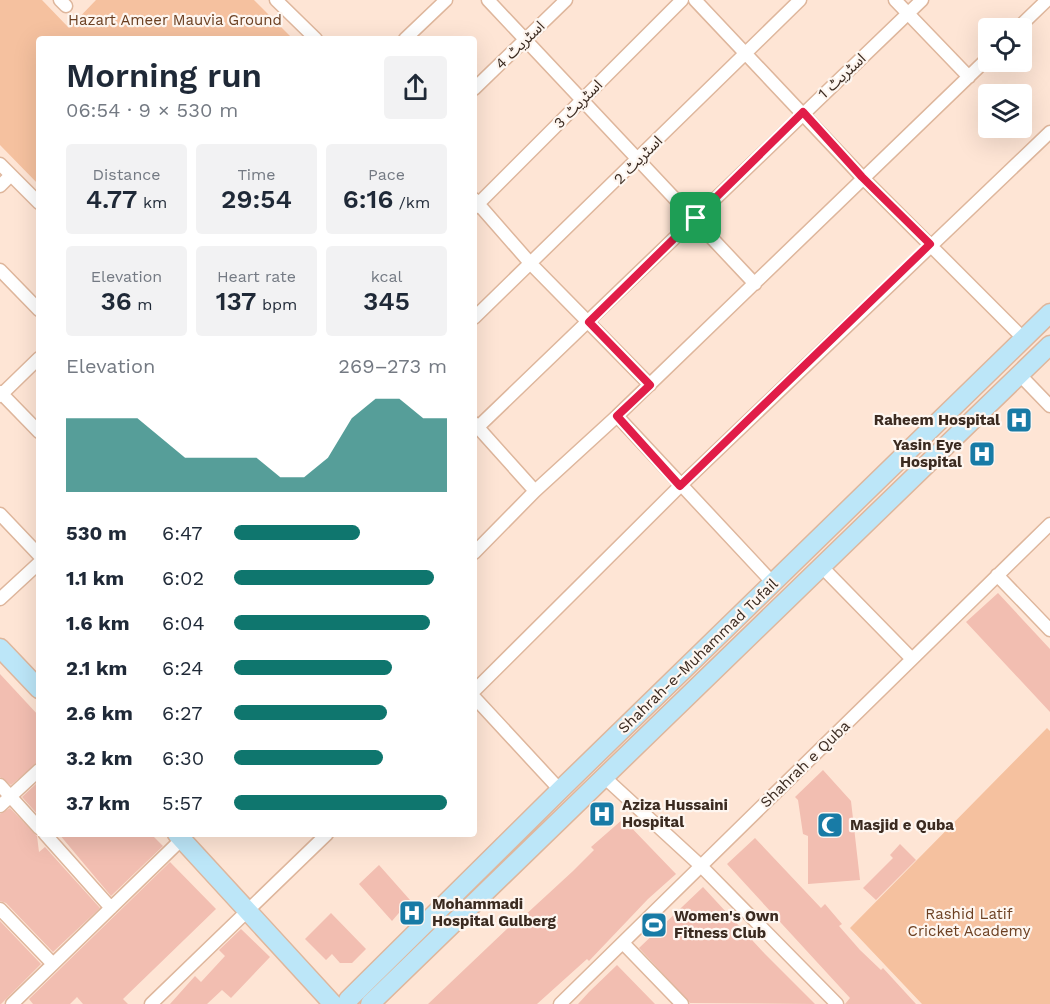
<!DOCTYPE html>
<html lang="en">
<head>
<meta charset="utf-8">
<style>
  :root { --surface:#fff; --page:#f2f2f3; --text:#1f2937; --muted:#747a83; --accent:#0f766e }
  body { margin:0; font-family:"Work Sans","Noto Sans Arabic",sans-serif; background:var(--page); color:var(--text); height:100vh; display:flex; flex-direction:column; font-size:22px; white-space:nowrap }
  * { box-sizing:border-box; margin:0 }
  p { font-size:20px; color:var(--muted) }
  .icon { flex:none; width:33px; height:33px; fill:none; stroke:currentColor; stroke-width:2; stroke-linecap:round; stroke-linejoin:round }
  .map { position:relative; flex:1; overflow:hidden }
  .details { position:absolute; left:36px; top:36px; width:441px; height:801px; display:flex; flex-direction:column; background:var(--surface); border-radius:6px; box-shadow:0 6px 24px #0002 }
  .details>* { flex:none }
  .controls { position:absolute; left:978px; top:18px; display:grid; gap:12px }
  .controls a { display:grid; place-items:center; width:54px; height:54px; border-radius:6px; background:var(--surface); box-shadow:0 6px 24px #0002; font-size:30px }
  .pin { position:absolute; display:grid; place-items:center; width:51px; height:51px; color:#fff; margin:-26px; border-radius:12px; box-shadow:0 3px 9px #0006 }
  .round { display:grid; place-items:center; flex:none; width:63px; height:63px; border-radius:6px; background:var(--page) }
  .summary { display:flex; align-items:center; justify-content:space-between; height:102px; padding:0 30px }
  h1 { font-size:33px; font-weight:600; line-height:45px }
  .metrics { display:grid; grid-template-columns:repeat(3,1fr); gap:9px; height:102px; padding:6px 30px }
  .metrics div { display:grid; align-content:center; border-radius:6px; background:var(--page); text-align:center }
  .metrics b { font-size:26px; font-weight:600 }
  .metrics small { font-size:16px; font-weight:400 }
  .metrics p { font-size:16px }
  .chart { height:168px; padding:12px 30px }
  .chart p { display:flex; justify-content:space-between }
  .chart svg { width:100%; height:108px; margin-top:6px; fill:var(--accent); opacity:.7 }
  ul { padding:0 30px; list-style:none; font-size:20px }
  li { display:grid; grid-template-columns:96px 72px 1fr; align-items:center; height:45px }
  li i { height:15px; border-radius:8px; background:var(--accent) }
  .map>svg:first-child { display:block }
  .green { fill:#f5c19f }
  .building { fill:#f2beb1 }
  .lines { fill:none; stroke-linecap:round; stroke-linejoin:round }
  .street-casing { stroke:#deb69c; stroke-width:15 }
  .secondary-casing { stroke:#deb69c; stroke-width:21 }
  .street { stroke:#fff; stroke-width:12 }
  .secondary { stroke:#bce6f8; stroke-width:18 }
  .route-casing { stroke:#fff; stroke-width:12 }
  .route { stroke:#e11d48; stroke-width:8 }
  .labels { text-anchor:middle; stroke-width:4.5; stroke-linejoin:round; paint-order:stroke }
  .park-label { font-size:15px; fill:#6c4022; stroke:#fef6f0 }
  .street-label { font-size:15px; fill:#3b2b21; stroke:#fef6f0 }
  .poi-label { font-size:15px; font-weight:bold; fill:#3b2b21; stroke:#fef6f0; text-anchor:start }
</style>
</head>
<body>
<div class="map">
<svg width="1050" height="1004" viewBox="0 0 1050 1004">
  <rect width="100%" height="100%" fill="#fee5d5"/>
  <path class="green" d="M0 0H42L69 28 96 0H254L293 39H39V185L0 145Z
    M1047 728 1050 731V1004H922L850 928Z"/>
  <path class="building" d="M998 593 1050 649V712L966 622Z
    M0 674 39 716V762L11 785 0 777Z
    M823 770 851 801 860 880 808 884V836L803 834 798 800 795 797Z
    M39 781V816L22 797Z
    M10 808 37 836 39 852 45 847 100 908 53 952 6 903 0 901V814Z
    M623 819 676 874 648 899 589 961 587 959 537 1004H428L509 927 510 929 573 871 594 850 591 847Z
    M59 834H151L163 846 111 896Z
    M755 838 821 908 825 904 842 924 839 926 860 950 881 970 883 968 916 1004H845L850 998 727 864Z
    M900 844 916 860 876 900 863 888 893 858 890 855Z
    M170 862 216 909 123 999 128 1004H83L77 997 70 1004H33L29 999Z
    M379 865 410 900 392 921 359 884Z
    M703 887 765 954 815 1004 690 1003 639 948Z
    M331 913 366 949 352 963H340L332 954 326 960 305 939Z
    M0 921 41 964 1 1004H0Z
    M241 929 270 957 231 998 222 990 207 1004H170L195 976 201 982 225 956 219 950Z
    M617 965 655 1004H578L589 992Z"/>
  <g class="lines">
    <defs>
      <path id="street" d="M60 0 66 6
        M276 0 316 39
        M488 0 755 284
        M695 0 862 177 1023 338
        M895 0 969 77
        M1018 28 1047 0
        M405 39 446 0
        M474 89 566 0
        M0 164 39 203
        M0 186 11 175
        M474 199 531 264 650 385
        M474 208 682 0
        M0 270 39 310
        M474 318 800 0
        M1019 374 1050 406
        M0 392 39 432
        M0 396 39 358
        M617 416 773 583
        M474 423 535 491
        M478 427 922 0
        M0 514 39 555
        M474 553 535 491 617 416 988 58
        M822 567 912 659
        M997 575 1050 630
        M0 599 39 563
        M474 691 680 486 1050 132
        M474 697 560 790
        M603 776 701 866 837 1004
        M0 785 39 828
        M0 806 39 770
        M45 834 111 908
        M0 909 53 964
        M623 943 682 1004
        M12 1004 186 835
        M151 1004 327 834
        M560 1004 1050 524"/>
      <path id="secondary" d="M0 648 39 689
        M177 834 333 1004
        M348 1000 560 790 1050 313
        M370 1004 1050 345"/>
    </defs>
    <use href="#street" class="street-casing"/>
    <use href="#secondary" class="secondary-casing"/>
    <use href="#street" class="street"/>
    <use href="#secondary" class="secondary"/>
  </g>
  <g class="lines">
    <defs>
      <path id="route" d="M803 112 862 177 930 244 680 486 617 416 650 385 589 322Z"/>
    </defs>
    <use href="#route" class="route-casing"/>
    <use href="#route" class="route"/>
  </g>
  <defs>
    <symbol id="hospital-square" viewBox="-11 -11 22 22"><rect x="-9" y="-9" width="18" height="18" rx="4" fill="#187ba6" stroke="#fef6f0"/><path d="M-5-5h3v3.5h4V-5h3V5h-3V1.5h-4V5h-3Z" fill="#fff"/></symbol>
    <symbol id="mosque-square" viewBox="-11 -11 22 22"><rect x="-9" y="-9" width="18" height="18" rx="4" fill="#187ba6" stroke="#fef6f0"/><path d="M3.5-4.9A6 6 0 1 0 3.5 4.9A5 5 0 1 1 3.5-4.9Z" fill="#fff"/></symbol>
    <symbol id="stadium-square" viewBox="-11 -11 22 22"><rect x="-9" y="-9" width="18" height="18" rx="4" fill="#187ba6" stroke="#fef6f0"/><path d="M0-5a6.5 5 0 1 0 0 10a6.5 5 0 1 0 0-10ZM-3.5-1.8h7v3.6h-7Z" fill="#fff"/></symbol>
  </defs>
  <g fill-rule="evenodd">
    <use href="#hospital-square" x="1004" y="405" width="30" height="30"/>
    <use href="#hospital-square" x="967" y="439" width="30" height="30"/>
    <use href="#hospital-square" x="587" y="799" width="30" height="30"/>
    <use href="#mosque-square" x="815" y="810" width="30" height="30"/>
    <use href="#hospital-square" x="397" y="898" width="30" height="30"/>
    <use href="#stadium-square" x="639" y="910" width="30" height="30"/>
  </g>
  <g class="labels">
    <g class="park-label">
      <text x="175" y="25">Hazart Ameer Mauvia Ground</text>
      <text x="969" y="919">Rashid Latif<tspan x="969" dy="17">Cricket Academy</tspan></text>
    </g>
    <g class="street-label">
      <text transform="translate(520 45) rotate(-44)" y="5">اسٹریٹ 4</text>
      <text transform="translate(842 76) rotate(-43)" y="5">اسٹریٹ 1</text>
      <text transform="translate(578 104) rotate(-45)" y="5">اسٹریٹ 3</text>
      <text transform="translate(638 160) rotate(-45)" y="5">اسٹریٹ 2</text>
      <text transform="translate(698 656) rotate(-44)" y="5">Shahrah-e-Muhammad Tufail</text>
      <text transform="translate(805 764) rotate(-44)" y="5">Shahrah e Quba</text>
    </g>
    <g class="poi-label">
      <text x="1000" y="425" text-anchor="end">Raheem Hospital</text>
      <text x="962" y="450" text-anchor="end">Yasin Eye<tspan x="962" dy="17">Hospital</tspan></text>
      <text x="622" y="810">Aziza Hussaini<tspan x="622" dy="17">Hospital</tspan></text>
      <text x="850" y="830">Masjid e Quba</text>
      <text x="432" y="909">Mohammadi<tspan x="432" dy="17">Hospital Gulberg</tspan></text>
      <text x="674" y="921">Women's Own<tspan x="674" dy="17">Fitness Club</tspan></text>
    </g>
  </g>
</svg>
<div class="controls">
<a><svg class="icon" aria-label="locate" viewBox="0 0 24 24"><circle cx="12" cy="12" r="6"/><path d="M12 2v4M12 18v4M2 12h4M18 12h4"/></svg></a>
<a><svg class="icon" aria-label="layers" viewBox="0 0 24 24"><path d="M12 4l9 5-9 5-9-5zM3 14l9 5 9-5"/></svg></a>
</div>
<div class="pin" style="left:696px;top:218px;background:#1e9e55"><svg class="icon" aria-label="arrive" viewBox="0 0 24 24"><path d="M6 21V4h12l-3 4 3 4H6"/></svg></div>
<section class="details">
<div class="summary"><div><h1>Morning run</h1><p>06:54 · 9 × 530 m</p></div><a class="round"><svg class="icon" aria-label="share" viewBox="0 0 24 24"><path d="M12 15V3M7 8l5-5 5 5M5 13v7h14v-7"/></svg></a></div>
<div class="metrics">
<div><p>Distance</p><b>4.77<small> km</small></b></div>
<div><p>Time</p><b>29:54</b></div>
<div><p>Pace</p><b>6:16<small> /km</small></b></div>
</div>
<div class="metrics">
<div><p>Elevation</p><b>36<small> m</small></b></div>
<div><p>Heart rate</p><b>137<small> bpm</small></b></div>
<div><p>kcal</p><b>345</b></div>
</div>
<div class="chart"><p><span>Elevation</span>269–273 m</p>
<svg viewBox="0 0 160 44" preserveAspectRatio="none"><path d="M0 44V14L10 14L20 14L30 14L40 22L50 30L60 30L70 30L80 30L90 38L100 38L110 30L120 14L130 6L140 6L150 14L160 14V44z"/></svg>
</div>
<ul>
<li><b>530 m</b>6:47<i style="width:59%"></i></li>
<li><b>1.1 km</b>6:02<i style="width:94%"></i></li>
<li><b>1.6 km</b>6:04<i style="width:92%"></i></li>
<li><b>2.1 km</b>6:24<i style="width:74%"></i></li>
<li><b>2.6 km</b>6:27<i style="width:72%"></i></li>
<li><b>3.2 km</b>6:30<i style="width:70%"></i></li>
<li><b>3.7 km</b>5:57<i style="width:100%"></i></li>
</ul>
</section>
</div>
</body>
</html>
